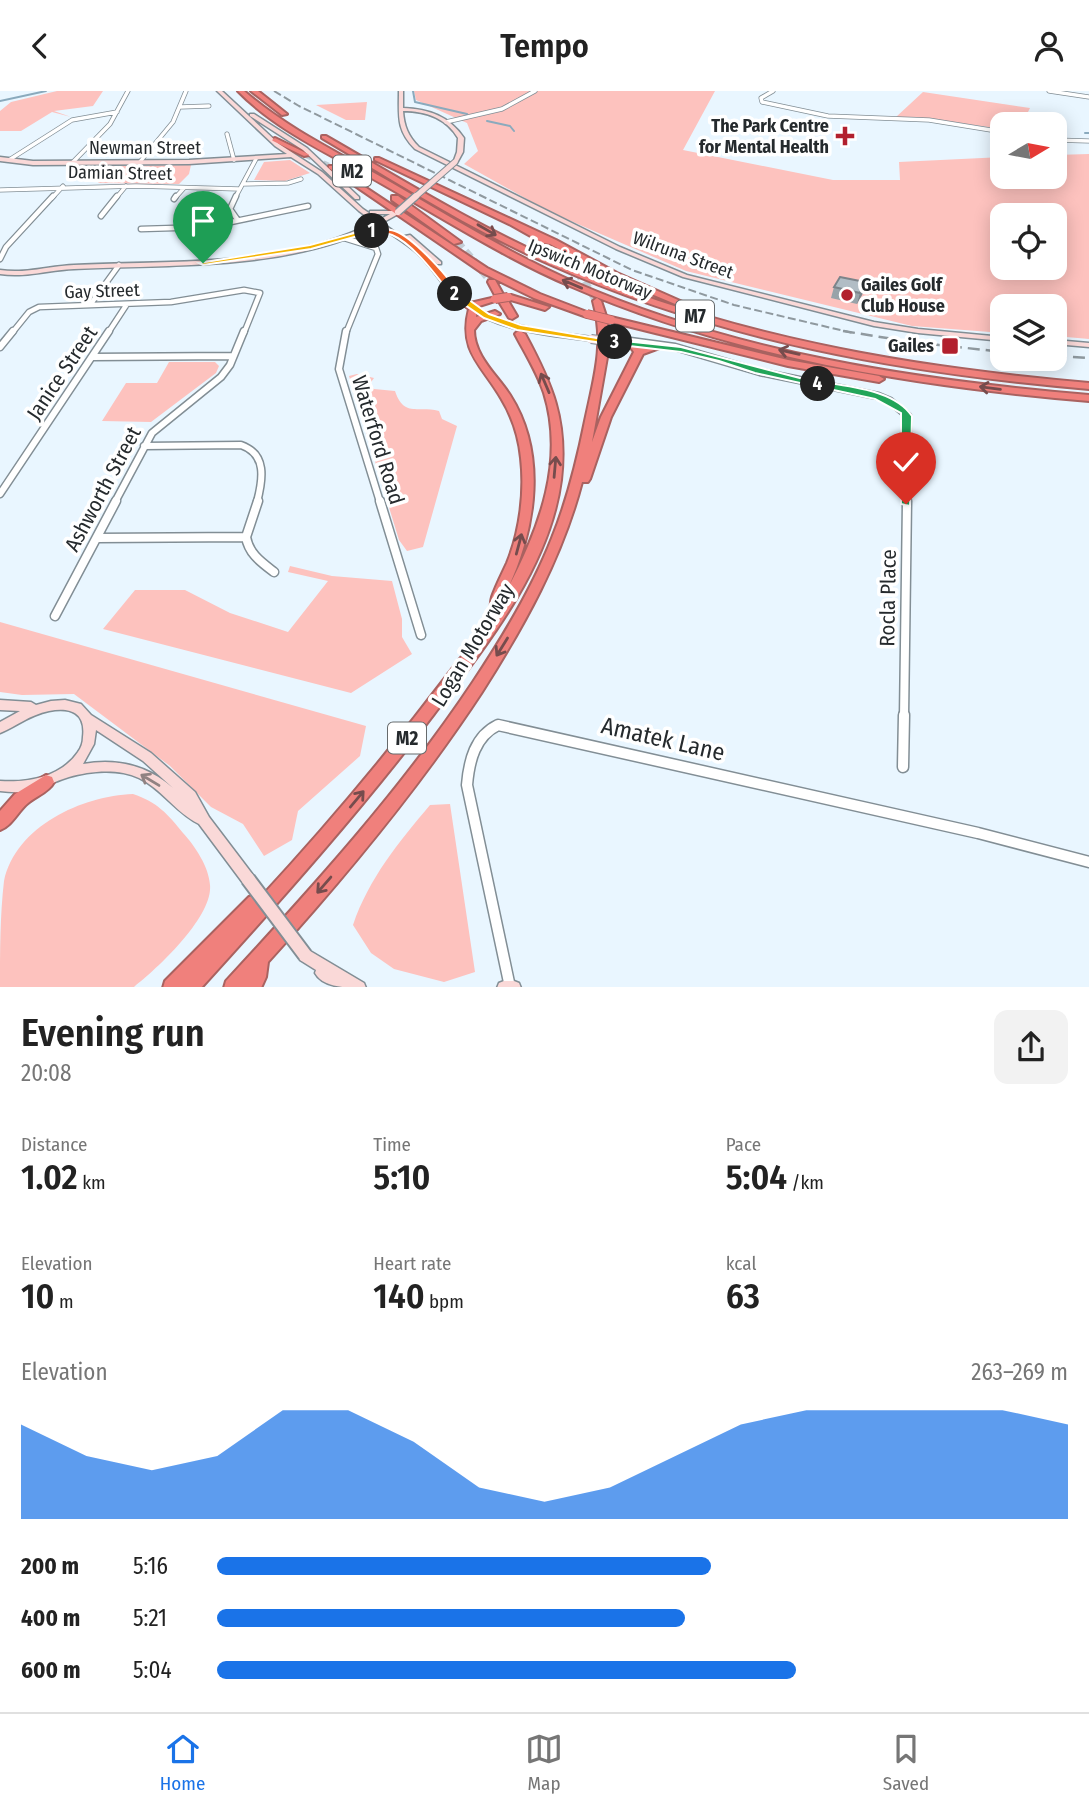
<!DOCTYPE html>
<html lang="en">
<head>
<meta charset="utf-8">
<style>
  :root { --surface:#fff; --page:#f2f2f2; --text:#222; --muted:#767676; --line:#e0e0e0; --accent:#1a73e8 }
  body { margin:0; font-family:"Fira Sans Condensed",sans-serif; background:var(--page); color:var(--text); height:100vh; display:flex; flex-direction:column; font-size:26px; white-space:nowrap }
  * { box-sizing:border-box; margin:0 }
  p { font-size:23px; color:var(--muted) }
  .icon { flex:none; width:38px; height:38px; fill:none; stroke:currentColor; stroke-width:2; stroke-linecap:round; stroke-linejoin:round }
  .map { position:relative; height:896px; overflow:hidden }
  .details { display:flex; flex-direction:column; background:var(--surface); flex:1 }
  .details>* { flex:none }
  .needle { width:46px; rotate:80deg }
  .controls { position:absolute; left:990px; top:21px; display:grid; gap:14px }
  .controls a { display:grid; place-items:center; width:77px; height:77px; border-radius:14px; background:var(--surface); box-shadow:0 4px 18px #0003; font-size:35px }
  .pin { position:absolute; display:grid; place-items:center; width:60px; height:60px; color:#fff; margin:-72px -30px; border-radius:50% 50% 50% 0; rotate:-45deg; box-shadow:0 0 7px #0007 }
  .pin .icon { rotate:45deg }
  .km { position:absolute; width:35px; height:35px; margin:-18px; border-radius:50%; background:#222; color:#fff; font-size:19px; line-height:35px; text-align:center }
  .round { display:grid; place-items:center; flex:none; width:74px; height:74px; border-radius:14px; background:var(--page) }
  .summary { display:flex; align-items:center; justify-content:space-between; height:119px; padding:0 21px }
  h1 { font-size:38px; font-weight:600; line-height:52px }
  .metrics { display:grid; grid-template-columns:repeat(3,1fr); gap:10px; height:119px; padding:7px 21px }
  .metrics div { display:grid; align-content:center }
  .metrics b { font-size:35px; font-weight:600 }
  .metrics small { font-size:19px; font-weight:400 }
  .metrics p { font-size:19px }
  .chart { height:196px; padding:14px 21px }
  .chart p { display:flex; justify-content:space-between }
  .chart svg { width:100%; height:126px; margin-top:7px; fill:var(--accent); opacity:.7 }
  ul { padding:0 21px; list-style:none; font-size:23px }
  li { display:grid; grid-template-columns:112px 84px 1fr; align-items:center; height:52px }
  li i { height:18px; border-radius:9px; background:var(--accent) }
  header { display:flex; justify-content:space-between; align-items:center; height:91px; padding:0 21px; background:var(--surface); font-size:32px; font-weight:600 }
  .tab-bar { display:flex; justify-content:space-around; align-items:center; height:98px; border-top:2px solid var(--line); background:var(--surface); font-size:19px; color:var(--muted) }
  .tab-bar a { display:grid; justify-items:center; gap:4px }
  .tab-bar .on { color:var(--accent) }
  .map>svg:first-child { display:block }
  .green { fill:#fdc2be; fill-rule:evenodd }
  .lines { fill:none; stroke-linecap:round; stroke-linejoin:round }
  .stream { stroke:#8aaabd; stroke-width:2 }
  .highway-tunnel-far1 { stroke:#c2cdd5; stroke-width:6; stroke-dasharray:6 3.5; stroke-linecap:butt }
  .highway-tunnel { stroke:#c2cdd5; stroke-width:8; stroke-dasharray:8 4.5; stroke-linecap:butt }
  .street-far4-casing { stroke:#828e95; stroke-width:5 }
  .street-far3-casing { stroke:#828e95; stroke-width:7 }
  .street-far2-casing { stroke:#828e95; stroke-width:9 }
  .street-far1-casing { stroke:#828e95; stroke-width:11 }
  .street-casing { stroke:#828e95; stroke-width:13 }
  .secondary-casing { stroke:#828e95; stroke-width:3 }
  .highway-casing { stroke:#a96260; stroke-width:4 }
  .street-far4 { stroke:#fff; stroke-width:3.5 }
  .street-far3 { stroke:#fff; stroke-width:4.5 }
  .street-far2 { stroke:#fff; stroke-width:6 }
  .street-far1 { stroke:#fff; stroke-width:8 }
  .street { stroke:#fff; stroke-width:10 }
  .secondary { fill:#fad9d8; fill-rule:evenodd }
  .highway { fill:#f0807c; fill-rule:evenodd }
  .rail-far1 { stroke:#8f999f; stroke-width:2; stroke-dasharray:8 3.5; stroke-linecap:butt }
  .rail { stroke:#8f999f; stroke-width:2.5; stroke-dasharray:12 6; stroke-linecap:butt }
  .secondary-bridge-far3-casing { stroke:#828e95; stroke-width:7; stroke-linecap:butt }
  .secondary-bridge-far2-casing { stroke:#828e95; stroke-width:9; stroke-linecap:butt }
  .secondary-bridge-far1-casing { stroke:#828e95; stroke-width:10; stroke-linecap:butt }
  .secondary-bridge-casing { stroke:#828e95; stroke-width:17; stroke-linecap:butt }
  .highway-bridge-casing { stroke:#a96260; stroke-width:10; stroke-linecap:butt }
  .secondary-bridge-far3 { stroke:#fad9d8; stroke-width:5 }
  .secondary-bridge-far2 { stroke:#fad9d8; stroke-width:6 }
  .secondary-bridge-far1 { stroke:#fad9d8; stroke-width:8 }
  .secondary-bridge { stroke:#fad9d8; stroke-width:13 }
  .highway-bridge { stroke:#f0807c; stroke-width:8 }
  .wall { fill:#98a3a9 }
  .shaded-wall { fill:#7c848a }
  .building { fill:#b1bdc5; stroke:#7c848a; stroke-width:2 }
  .oneway { stroke:#764c4d }
  .oneway2 { stroke:#908282 }
  .split-1 { fill:#f5b400; stroke:#fff; stroke-width:2 }
  .split-2 { fill:#f0652b; stroke:#fff; stroke-width:2 }
  .split-3 { fill:#f5b400; stroke:#fff; stroke-width:2 }
  .split-4 { fill:#22a559; stroke:#fff; stroke-width:2 }
  .split-5 { fill:#22a559; stroke:#fff; stroke-width:2 }
  .poi-dot { fill:#b2202d; stroke:#fff; stroke-width:2.5 }
  .labels { text-anchor:middle; stroke-width:7; stroke-linejoin:round; paint-order:stroke }
  .far-poi-label { font-size:18px; font-weight:bold; fill:#252a2d; stroke:#fff; text-anchor:end }
  .far-street-label { font-size:18px; fill:#252a2d; stroke:#fff }
  .shield { fill:#fff; stroke:#666a6c; stroke-width:2 }
  .shield-label { font-size:19px; font-weight:bold; fill:#252a2d }
  .street-label { font-size:21px; fill:#252a2d; stroke:#fff }
  .near-street-label { font-size:24px; fill:#252a2d; stroke:#fff }
</style>
</head>
<body>
<header><svg class="icon" aria-label="back" viewBox="0 0 24 24"><path d="M15 5l-7 7 7 7"/></svg>Tempo<svg class="icon" aria-label="person" viewBox="0 0 24 24"><circle cx="12" cy="8" r="4"/><path d="M4 21q1-7 8-7t8 7"/></svg></header>
<div class="map">
<svg width="1089" height="897" viewBox="0 0 1089 897">
  <rect width="100%" height="100%" fill="#e9f6ff"/>
  <path class="green" d="M57 0H103L93 15 54 20 71 26 52 21 21 40H0V20L11 11Z
    M414 0H715L683 59 833 89H900L899 71 1003 66V86H1055V64L1089 63V248L1055 245V215H1003V242L912 235 686 180 550 121 464 73 478 60 467 32 416 9ZM1003 124H1055V177H1003Z
    M923 1 1030 17 1022 33H1003V38L929 28 896 26Z
    M367 11 365 29H346L316 14Z
    M290 69 310 82 285 90 254 89 264 71Z
    M191 74 189 83 179 93 98 92 113 75Z
    M169 271H215L219 275 216 282 151 331 102 330 126 292H157Z
    M357 283 374 287 369 294 374 298 395 300C404 327 418 314 439 320L442 328 457 335 423 456 407 460 399 449 349 285Z
    M290 475 332 485 392 490 402 528V546L412 563 351 602 103 538 135 499H185L230 522 288 541 328 490 288 481Z
    M0 531 366 635 360 665 298 720 292 749 264 765 243 733 211 716 170 675 74 603 22 604 0 601Z
    M133 703C157 711 168 723 183 742 195 755 209 776 210 794 213 826 158 877 134 896H0C0 862 0 824 4 790 16 735 82 705 133 703Z
    M450 713 475 881 444 891 394 878 371 862 353 834C369 787 399 751 430 714Z"/>
  <g class="lines">
    <path class="stream" d="M413 0 415 11 467 23
      M0 10 46 0
      M487 30 510 35 514 40
      M1085 42H1089"/>
    <path class="highway-tunnel-far1" d="M306 64 331 76"/>
    <path class="highway-tunnel" d="M457 151 492 191
      M570 170 597 210"/>
    <defs>
      <path id="street-far4" d="M773 0 761 7 762 11 828 25 929 29 1003 41
        M1049 0 1089 6
        M180 16 209 15
        M446 31 502 18 535 0
        M227 43 234 69
        M1055 49 1089 50
        M9 69 72 29 117 21
        M72 72 110 33 128 0
        M139 72 173 31 186 0
        M243 93 288 92 301 88
        M0 99 136 95 239 98
        M52 107 63 95
        M116 107 126 95
        M175 107 184 97
        M235 107 256 68"/>
      <path id="street-far3" d="M236 105 230 118 237 128
        M174 108 176 105
        M101 125 117 105
        M141 138 207 136 308 115
        M344 147 376 157 378 163 346 242
        M0 168 6 156 53 105
        M90 214 119 174
        M12 242 29 221 39 216 171 211 244 199 260 202 244 242
        M108 242 127 213"/>
      <path id="street-far2" d="M346 240 339 278 380 411
        M623 249 675 256 760 281 878 305 890 310 908 325 907 411
        M0 256 13 240
        M92 266 233 265
        M144 355 241 354C267 363 263 388 257 411
        M0 403 109 240
        M115 411 152 342 221 286 230 274 244 240"/>
      <path id="street-far1" d="M258 410 246 446C249 463 261 471 274 481
        M380 410 421 544
        M97 447 246 446
        M55 525 116 410
        M904 626 907 410"/>
      <path id="street" d="M903 676 904 624
        M510 896 467 694C469 670 475 645 498 634L978 742 1089 771"/>
      <path id="secondary" d="M217 0H222L279 53 322 81 363 118 379 129 390 123H372L370 122V120H400V122L382 132 422 160 405 145 410 144 441 171V173H437L423 161C438 178 452 200 471 213 506 237 550 240 591 246L595 248 591 250C549 244 501 241 466 216 446 202 435 179 418 163 406 152 391 144 378 134 292 180 170 173 74 178 49 179 25 187 0 183V179C25 183 49 175 74 174 170 169 288 177 374 131L359 120 318 83 291 66 189 73 33 74 0 70V66L33 70 189 69 287 63 275 55Z
        M399 0H403V17C429 18 449 25 464 47L463 61 457 72H453L457 61 458 47C446 27 426 20 403 20 404 35 408 45 419 56L620 156 687 184 874 231 918 238 1003 246V250L918 242 874 235 683 186 616 158 415 58C396 39 399 25 399 0Z
        M250 23H254L307 57 359 106V108H355L303 59 250 25Z
        M1055 249 1089 252V256L1055 253Z
        M0 609 31 611 36 614 51 610 65 609 81 613 91 624 151 662 195 701 209 726 253 784 255 788 253 792 248 794 243 792 199 733C176 722 162 698 139 687 118 677 90 680 69 686 55 690 42 698 27 700 18 702 9 701 0 700V690C28 692 61 686 78 661 81 657 83 652 83 646 86 622 71 616 49 620 29 624 17 635 0 642V631L20 620 0 619ZM96 639 143 670 173 697C147 674 116 667 83 673L94 653Z
        M305 857 364 892 366 897C348 897 323 897 315 882L316 879 300 869 298 864 300 859Z
        M504 890H514L519 892 521 897H497L499 892Z"/>
      <path id="highway" d="M238 0H244C289 39 341 63 392 92 452 127 511 163 574 191 736 262 914 289 1089 304V310C912 295 734 266 570 195 505 167 446 129 384 94 335 65 279 42 238 0Z
        M251 0H258L287 23 282 24Z
        M322 45H326C401 88 475 134 554 169 724 245 905 276 1089 292V298C903 282 721 250 549 173 470 138 396 91 322 47Z
        M275 47 308 63 309 64 304 65 273 50 272 49Z
        M375 67H379L556 149 617 182 687 213 680 215 611 186 550 153 543 152 511 134 375 69Z
        M329 75H333L487 177 540 203 592 223 587 226 584 225 534 207 481 181 329 77Z
        M392 105H398L461 151 454 153 392 109Z
        M489 189H495L504 205 511 204 549 216 545 219 507 208 517 225 512 228 509 227 498 209 476 216 477 218 476 226 495 220 500 223 481 230 474 239C474 265 497 284 510 304 547 362 536 436 509 495 540 436 565 369 544 302 537 281 525 262 515 243L517 241 520 240 525 243C552 293 568 329 561 389 550 476 486 555 434 623 362 718 282 808 201 897H163L165 890 249 806 255 804 261 806C328 734 392 657 452 578 459 569 487 535 489 527 491 520 490 513 492 506 496 494 502 483 507 472 520 440 525 401 521 367 519 346 512 325 501 307 482 274 458 260 469 218L465 215 466 213 496 206 488 191Z
        M597 207 601 210 607 228 611 226 788 269 879 285 884 288 879 291 788 275 607 230 609 255 592 351 601 326 634 261 632 258 619 251V247C626 246 638 251 642 257L657 253 662 256 643 263 611 326 590 388 588 391H582C562 467 524 535 482 601 419 697 345 786 268 871L266 886 261 897H224L226 890C314 795 401 699 473 591 503 546 532 498 552 447 567 410 577 370 585 330 594 287 605 253 593 210Z
        M46 684 52 686 54 691C49 701 36 705 28 712 18 720 12 735 0 739V720L15 703Z"/>
    </defs>
    <use href="#street-far4" class="street-far4-casing"/>
    <use href="#street-far3" class="street-far3-casing"/>
    <use href="#street-far2" class="street-far2-casing"/>
    <use href="#street-far1" class="street-far1-casing"/>
    <use href="#street" class="street-casing"/>
    <use href="#secondary" class="secondary-casing"/>
    <use href="#highway" class="highway-casing"/>
    <use href="#street-far4" class="street-far4"/>
    <use href="#street-far3" class="street-far3"/>
    <use href="#street-far2" class="street-far2"/>
    <use href="#street-far1" class="street-far1"/>
    <use href="#street" class="street"/>
    <use href="#secondary" class="secondary"/>
    <use href="#highway" class="highway"/>
    <path class="rail-far1" d="M274 0 299 15 632 179 734 214 853 242"/>
    <path class="rail" d="M843 240 912 251 1003 261
      M1055 265 1089 267"/>
    <defs>
      <path id="secondary-bridge-far3" d="M414 107 455 71"/>
      <path id="secondary-bridge-far2" d="M398 121 416 105"/>
      <path id="secondary-bridge-far1" d="M591 248 614 251"/>
      <path id="secondary-bridge" d="M248 788 305 864"/>
      <path id="highway-bridge" d="M495 208 508 206
        M587 223 611 229"/>
    </defs>
    <use href="#secondary-bridge-far3" class="secondary-bridge-far3-casing"/>
    <use href="#secondary-bridge-far2" class="secondary-bridge-far2-casing"/>
    <use href="#secondary-bridge-far1" class="secondary-bridge-far1-casing"/>
    <use href="#secondary-bridge" class="secondary-bridge-casing"/>
    <use href="#highway-bridge" class="highway-bridge-casing"/>
    <use href="#secondary-bridge-far3" class="secondary-bridge-far3"/>
    <use href="#secondary-bridge-far2" class="secondary-bridge-far2"/>
    <use href="#secondary-bridge-far1" class="secondary-bridge-far1"/>
    <use href="#secondary-bridge" class="secondary-bridge"/>
    <use href="#highway-bridge" class="highway-bridge"/>
  </g>
  <path class="wall" d="M834 196 863 202 857 213 831 207Z"/>
  <path class="shaded-wall" d="M865 191 863 202 857 213 860 202Z"/>
  <path class="building" d="M840 186 865 191 860 202 834 196Z"/>
  <defs><path id="oneway-shaft" d="M-6 0H5M1.5-3L5.5 0L1.5 3" fill="none" stroke-width="1.6" stroke-linecap="round" stroke-linejoin="round" transform="scale(1.75)"/></defs>
  <g class="oneway">
    <use href="#oneway-shaft" transform="translate(487 139) rotate(30)"/>
    <use href="#oneway-shaft" transform="translate(572 193) rotate(-157)"/>
    <use href="#oneway-shaft" transform="translate(789 261) rotate(-167)"/>
    <use href="#oneway-shaft" transform="translate(545 292) rotate(-113)"/>
    <use href="#oneway-shaft" transform="translate(990 297) rotate(-173)"/>
    <use href="#oneway-shaft" transform="translate(555 376) rotate(-85)"/>
    <use href="#oneway-shaft" transform="translate(519 453) rotate(-75)"/>
    <use href="#oneway-shaft" transform="translate(502 556) rotate(122)"/>
    <use href="#oneway-shaft" transform="translate(357 708) rotate(-50)"/>
    <use href="#oneway-shaft" transform="translate(324 794) rotate(131)"/>
  </g>
  <use class="oneway2" href="#oneway-shaft" transform="translate(150 689) rotate(-149)"/>
  <path class="split-1" d="M369 138 376 140 311 158 203 174 199 172 310 154Z"/>
  <path class="split-2" d="M372 137C379 138 388 138 395 140 412 146 454 189 458 205H452C438 187 414 153 392 144 386 142 376 142 369 141Z"/>
  <path class="split-3" d="M452 201H458L489 223 521 234 620 251 615 254 517 239 484 227 452 205Z"/>
  <path class="split-4" d="M615 249 681 256 823 293 818 296 755 282 719 270 681 261 612 253 611 251Z"/>
  <path class="split-5" d="M818 290C848 296 894 298 912 325L910 415 901 413V322L875 308 815 295 814 293Z"/>
  <g class="poi-dot">
    <path d="M841.5 34.5h7v7h7v7h-7v7h-7v-7h-7v-7h7z"/>
    <circle cx="847" cy="204" r="7"/>
    <rect x="941" y="246" width="18" height="18" rx="3.5"/>
  </g>
  <g class="labels">
    <g class="far-poi-label">
      <text x="829" y="41">The Park Centre<tspan x="829" dy="21">for Mental Health</tspan></text>
      <text x="861" y="200" text-anchor="start">Gailes Golf<tspan x="861" dy="21">Club House</tspan></text>
      <text x="934" y="261">Gailes</text>
    </g>
    <g class="far-street-label">
      <text x="145" y="63">Newman Street</text>
      <text transform="translate(120 82) rotate(1)" y="6">Damian Street</text>
      <text transform="translate(683 164) rotate(20)" y="6">Wilruna Street</text>
      <text transform="translate(590 178) rotate(22)" y="6">Ipswich Motorway</text>
      <text transform="translate(102 200) rotate(-2)" y="6">Gay Street</text>
    </g>
    <g class="shield">
      <rect x="333" y="64.5" width="38" height="31" rx="5"/>
      <rect x="676" y="209.5" width="38" height="31" rx="5"/>
      <rect x="388" y="631.5" width="38" height="31" rx="5"/>
    </g>
    <g class="shield-label">
      <text x="352" y="87">M2</text>
      <text x="695" y="232">M7</text>
      <text x="407" y="654">M2</text>
    </g>
    <g class="street-label">
      <text transform="translate(62 282) rotate(-56)" y="7">Janice Street</text>
      <text transform="translate(378 349) rotate(73)" y="7">Waterford Road</text>
      <text transform="translate(103 398) rotate(-62)" y="7">Ashworth Street</text>
      <text transform="translate(888 507) rotate(-89)" y="7">Rocla Place</text>
      <text transform="translate(473 554) rotate(-59)" y="7">Logan Motorway</text>
    </g>
    <g class="near-street-label">
      <text transform="translate(663 648) rotate(13)" y="8">Amatek Lane</text>
    </g>
  </g>
</svg>
<div class="controls">
<a><svg class="needle" viewBox="-14 -14 28 28"><path d="M0-13l5 13h-10z" fill="#e53935"/><path d="M0 13l5-13h-10z" fill="#767676"/></svg></a>
<a><svg class="icon" aria-label="locate" viewBox="0 0 24 24"><circle cx="12" cy="12" r="6"/><path d="M12 2v4M12 18v4M2 12h4M18 12h4"/></svg></a>
<a><svg class="icon" aria-label="layers" viewBox="0 0 24 24"><path d="M12 4l9 5-9 5-9-5zM3 14l9 5 9-5"/></svg></a>
</div>
<div class="pin" style="left:203px;top:172px;background:#1e9e55"><svg class="icon" aria-label="arrive" viewBox="0 0 24 24"><path d="M6 21V4h12l-3 4 3 4H6"/></svg></div>
<div class="pin" style="left:906px;top:413px;background:#d93025"><svg class="icon" aria-label="check" viewBox="0 0 24 24"><path d="M5 12l5 5 9-10"/></svg></div>
<b class="km" style="left:372px;top:140px">1</b>
<b class="km" style="left:455px;top:203px">2</b>
<b class="km" style="left:615px;top:251px">3</b>
<b class="km" style="left:818px;top:293px">4</b>
</div>
<section class="details">
<div class="summary"><div><h1>Evening run</h1><p>20:08</p></div><a class="round"><svg class="icon" aria-label="share" viewBox="0 0 24 24"><path d="M12 15V3M7 8l5-5 5 5M5 13v7h14v-7"/></svg></a></div>
<div class="metrics">
<div><p>Distance</p><b>1.02<small> km</small></b></div>
<div><p>Time</p><b>5:10</b></div>
<div><p>Pace</p><b>5:04<small> /km</small></b></div>
</div>
<div class="metrics">
<div><p>Elevation</p><b>10<small> m</small></b></div>
<div><p>Heart rate</p><b>140<small> bpm</small></b></div>
<div><p>kcal</p><b>63</b></div>
</div>
<div class="chart"><p><span>Elevation</span>263–269 m</p>
<svg viewBox="0 0 160 44" preserveAspectRatio="none"><path d="M0 44V11L10 22L20 27L30 22L40 6L50 6L60 17L70 33L80 38L90 33L100 22L110 11L120 6L130 6L140 6L150 6L160 11V44z"/></svg>
</div>
<ul>
<li><b>200 m</b>5:16<i style="width:58%"></i></li>
<li><b>400 m</b>5:21<i style="width:55%"></i></li>
<li><b>600 m</b>5:04<i style="width:68%"></i></li>
</ul>
</section>
<nav class="tab-bar">
<a class="on"><svg class="icon" aria-label="home" viewBox="0 0 24 24"><path d="M3 11l9-7 9 7M6 9v11h12V9"/></svg>Home</a>
<a><svg class="icon" aria-label="map" viewBox="0 0 24 24"><path d="M3 6l6-2 6 2 6-2v14l-6 2-6-2-6 2zM9 4v14M15 6v14"/></svg>Map</a>
<a><svg class="icon" aria-label="saved" viewBox="0 0 24 24"><path d="M7 4h10v16l-5-4-5 4z"/></svg>Saved</a>
</nav>
</body>
</html>
